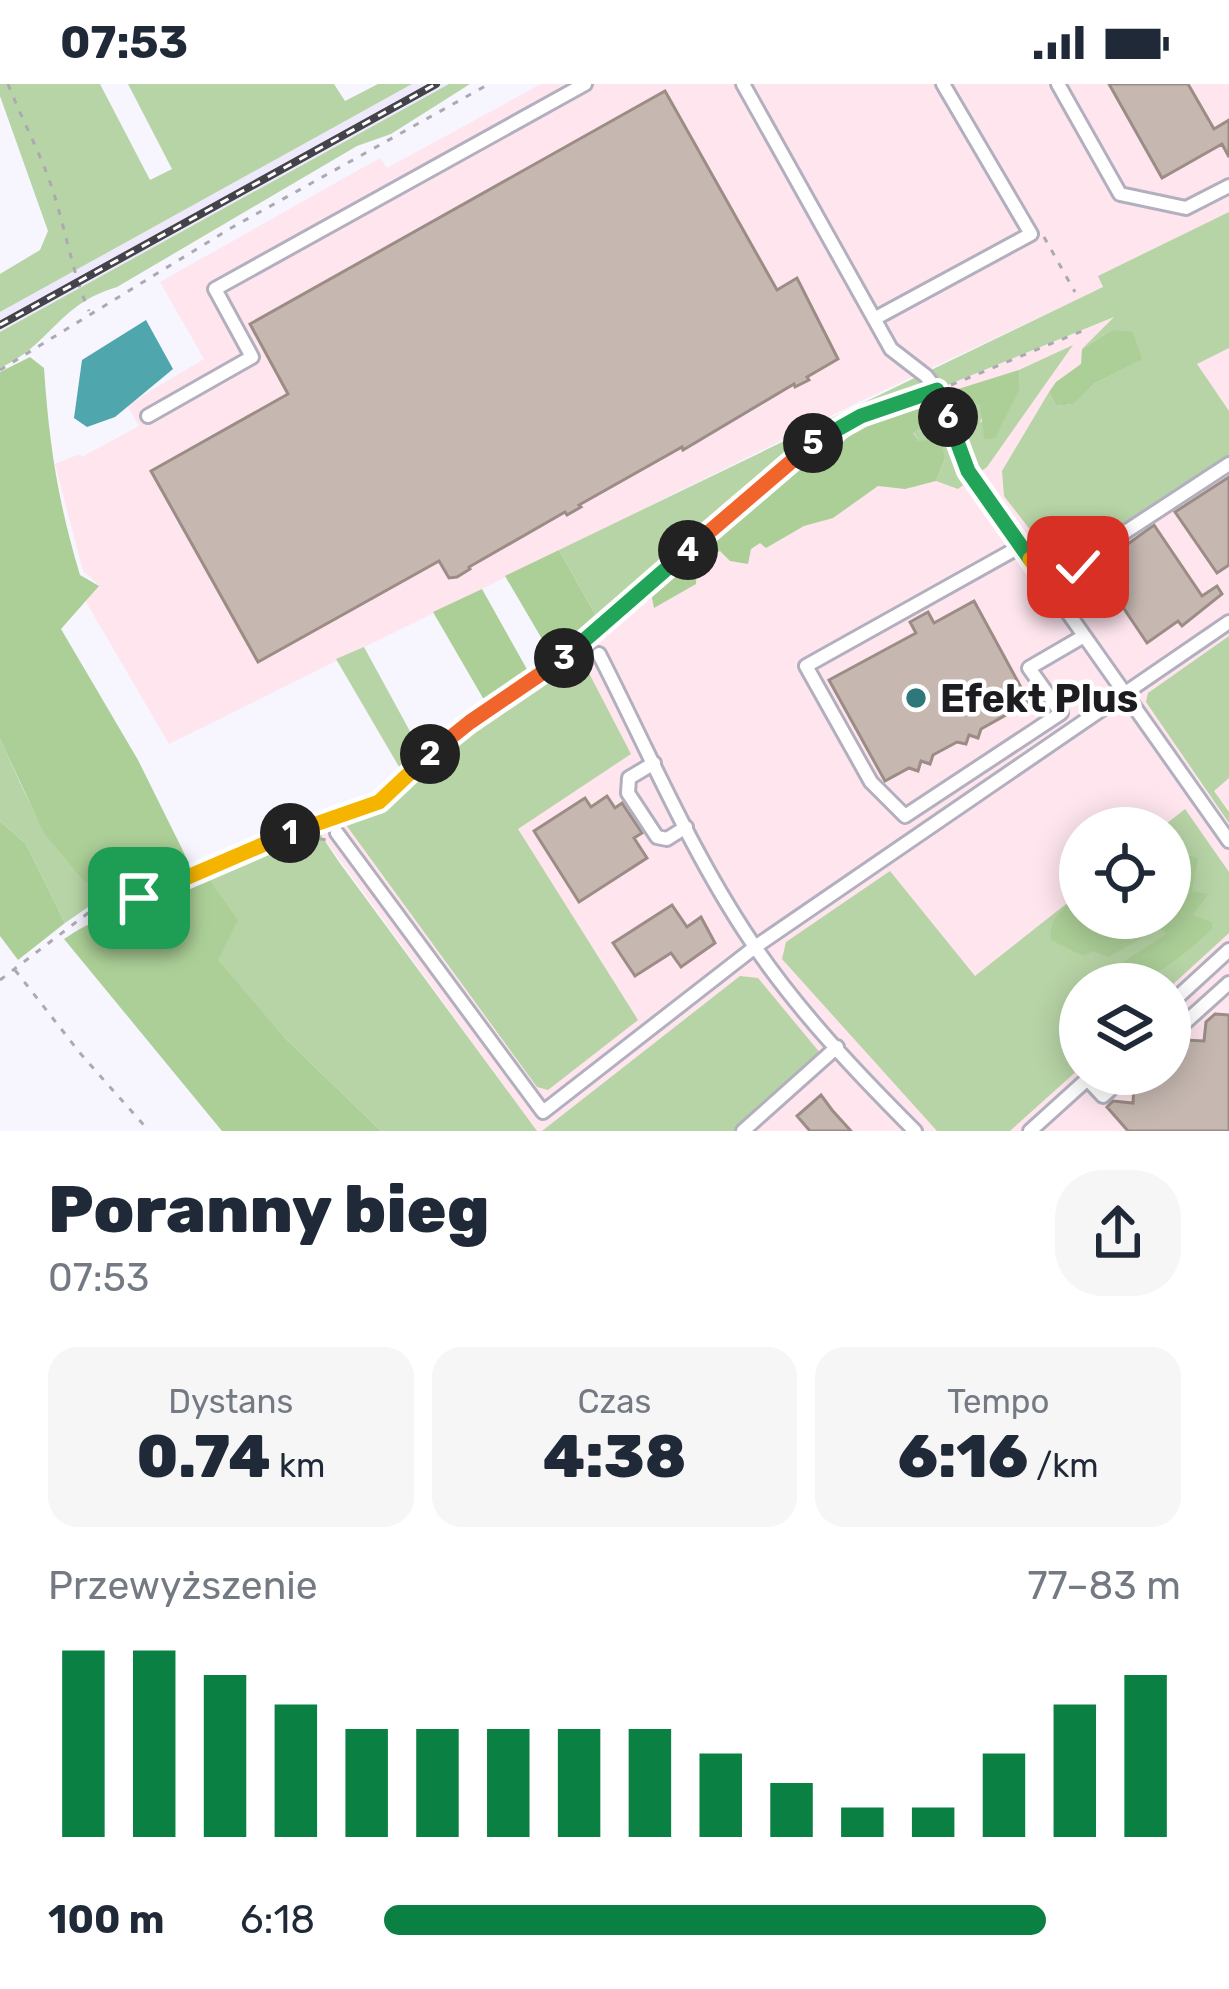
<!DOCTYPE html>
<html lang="pl">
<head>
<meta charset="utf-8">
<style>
  :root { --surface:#fff; --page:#f6f6f7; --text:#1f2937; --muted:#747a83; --accent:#0b8043 }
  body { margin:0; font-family:Rubik,sans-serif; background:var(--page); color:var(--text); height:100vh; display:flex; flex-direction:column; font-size:45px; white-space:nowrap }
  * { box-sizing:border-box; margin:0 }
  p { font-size:39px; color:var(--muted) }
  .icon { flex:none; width:66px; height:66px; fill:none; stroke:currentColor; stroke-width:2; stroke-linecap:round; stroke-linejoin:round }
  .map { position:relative; height:1047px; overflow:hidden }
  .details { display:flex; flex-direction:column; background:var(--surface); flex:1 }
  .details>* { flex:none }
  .controls { position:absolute; left:1059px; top:723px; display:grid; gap:24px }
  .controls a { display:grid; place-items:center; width:132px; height:132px; border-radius:50%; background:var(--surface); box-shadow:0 6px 30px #0003; font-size:60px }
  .pin { position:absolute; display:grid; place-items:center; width:102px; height:102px; color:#fff; margin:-51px; border-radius:24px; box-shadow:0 6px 18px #0006 }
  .km { position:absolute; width:60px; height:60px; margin:-30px; border-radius:50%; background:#222; color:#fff; font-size:33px; line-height:60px; text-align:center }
  .round { display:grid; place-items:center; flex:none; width:126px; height:126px; border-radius:48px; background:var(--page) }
  .overview { display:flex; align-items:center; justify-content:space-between; height:204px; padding:0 48px }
  h1 { font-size:66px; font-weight:800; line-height:90px }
  .metrics { display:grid; grid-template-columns:repeat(3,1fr); gap:18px; height:204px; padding:12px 48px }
  .metrics div { display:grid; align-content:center; border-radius:30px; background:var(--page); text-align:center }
  .metrics b { font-size:60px; font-weight:800 }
  .metrics small { font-size:33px; font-weight:400 }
  .metrics p { font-size:33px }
  .chart { height:336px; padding:24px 48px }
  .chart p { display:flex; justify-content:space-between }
  .chart svg { width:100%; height:216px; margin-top:12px; stroke:var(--accent); stroke-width:6 }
  ul { padding:0 48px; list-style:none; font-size:39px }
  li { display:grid; grid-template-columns:192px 144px 1fr; align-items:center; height:90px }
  li i { height:30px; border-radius:15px; background:var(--accent) }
  .status { display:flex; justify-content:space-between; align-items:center; height:84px; padding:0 60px; background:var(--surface); direction:ltr }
  .status svg { height:33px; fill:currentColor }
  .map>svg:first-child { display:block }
  .built { fill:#eeeafc }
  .industrial { fill:#fee5ee; fill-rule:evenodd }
  .green { fill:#b7d4a6 }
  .forest { fill:#accf97 }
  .water { fill:#4fa6ad }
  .building { fill:#c6b8b1; stroke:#9b8d86; stroke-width:3 }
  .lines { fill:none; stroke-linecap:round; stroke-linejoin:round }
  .minor-casing { stroke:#b2b0be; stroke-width:18 }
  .path { stroke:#abaab1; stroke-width:3; stroke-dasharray:6 9; stroke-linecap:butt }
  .minor { stroke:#fff; stroke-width:12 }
  .rail-casing { stroke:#444349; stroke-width:8 }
  .rail { stroke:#fff; stroke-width:3; stroke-dasharray:9; stroke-linecap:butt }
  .split-1-casing { stroke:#fff; stroke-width:24 }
  .split-2-casing { stroke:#fff; stroke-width:24 }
  .split-3-casing { stroke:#fff; stroke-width:24 }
  .split-4-casing { stroke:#fff; stroke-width:24 }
  .split-5-casing { stroke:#fff; stroke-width:24 }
  .split-6-casing { stroke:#fff; stroke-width:24 }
  .split-7-casing { stroke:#fff; stroke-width:24 }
  .split-8-casing { stroke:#fff; stroke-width:24 }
  .split-1 { stroke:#f5b400; stroke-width:15 }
  .split-2 { stroke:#f5b400; stroke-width:15 }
  .split-3 { stroke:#f0652b; stroke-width:15 }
  .split-4 { stroke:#22a559; stroke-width:15 }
  .split-5 { stroke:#f0652b; stroke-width:15 }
  .split-6 { stroke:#22a559; stroke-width:15 }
  .split-7 { stroke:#22a559; stroke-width:15 }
  .split-8 { stroke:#f5b400; stroke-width:15 }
  .poi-dot { fill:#2e787a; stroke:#fff; stroke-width:4.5 }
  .labels { text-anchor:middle; stroke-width:9; stroke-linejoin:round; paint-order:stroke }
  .poi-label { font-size:39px; font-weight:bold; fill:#1d1c21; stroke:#fff; text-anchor:start }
</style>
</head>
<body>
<div class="status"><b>07:53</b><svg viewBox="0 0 49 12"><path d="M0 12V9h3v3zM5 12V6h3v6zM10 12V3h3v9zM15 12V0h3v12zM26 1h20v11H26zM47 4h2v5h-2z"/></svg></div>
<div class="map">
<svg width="1229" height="1047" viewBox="0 0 1229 1047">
  <rect width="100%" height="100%" fill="#f7f5fe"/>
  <path class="built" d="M412 0H449L0 248V228Z"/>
  <path class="industrial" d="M541 0H1229V1047H537L315 742 385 720 447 659 556 588 835 347 1117 232 1104 203 859 318 169 660 86 518 99 501 83 487 55 380 80 370 82 373 139 342 127 321 204 275 160 198 380 74 387 84ZM1080 744H1170V834H1080ZM1080 900H1170V990H1080Z"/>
  <path class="green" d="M0 0H100L150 96 172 85 128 0H334L345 17 378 0H412L0 228V190L40 166 48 147 0 12Z
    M449 0H470L391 50 357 62 117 203C58 220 51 261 0 284V248Z
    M1229 128V264L1197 280 1229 327V371L1059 483 1004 412 1002 387 1049 308 1056 322 1072 320 1094 300 1141 275 1112 246 1082 265 1114 233 835 347 600 539 559 466 1103 203 1098 192Z
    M1073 261 987 383 958 405 936 397 945 375 919 357 913 348 927 339 916 316 955 306 960 319H980L984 326 980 339 1020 304 1019 286Z
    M1229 552V694L1214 707 1229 728V739L1146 618 1148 609Z
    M364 563 424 673 405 693 336 575Z
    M578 568 631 670 518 745 638 936 548 1006 537 1003 341 734 385 720 447 659 556 588Z
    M0 655C30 719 49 775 112 814L91 821 65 839 26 760 0 737Z
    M1185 725 1229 788V849L1170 903 1080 900V984L1010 1047H937L782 875 786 858 890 787 975 892 1080 809V834H1170V744H1161Z
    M315 742 339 778 537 1047H381L286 955 217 876 206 791Z
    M740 892 758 894 821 970 734 1047H542Z"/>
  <path class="forest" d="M1112 246 1133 248 1142 275 1094 300 1073 320 1056 322 1049 308 1056 298 1081 280 1082 265Z
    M30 273 44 284C49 360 58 418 80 491L99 502 61 545 138 676 192 785 123 812 112 814 82 795 44 749 0 655V288Z
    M1019 286 1020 304 995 354 984 355 980 320 960 319 955 306Z
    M916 316 927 339 913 349 919 357 940 354 945 375 936 397 905 405 878 402 833 434 804 442 766 464 760 459 751 465 748 480 730 477 720 467 697 481 696 500 654 524 650 504 790 381 836 365 862 339Z
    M559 466 600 539 556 579 505 492Z
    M482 505 533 596 487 621 433 528Z
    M0 737 26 760 65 839 18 876 0 852Z
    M1170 749 1175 751 1183 770 1198 774 1192 807 1208 810 1193 831 1212 838V845C1174 880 1151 900 1100 900L1111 886 1166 850 1160 844 1108 873 1093 867 1083 872 1051 856C1049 833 1063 825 1080 811V834H1170Z
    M206 791 238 836 218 876 286 955 381 1047H222L64 855C111 822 160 822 206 791Z"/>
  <path class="water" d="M146 236 173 285 115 333 87 343 74 334 82 276Z"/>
  <path class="building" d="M1109 0H1188L1214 45 1229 36V73L1222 60 1162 94Z
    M665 7 777 206 797 194 838 275 807 293 809 296 795 303 794 300 683 366 682 363 579 421 581 423 567 431 565 428 469 483 470 485 457 493 449 494 439 477 258 578 151 387 288 310 250 240Z
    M1229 393V481L1217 489 1175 428Z
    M1154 441 1202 512 1217 502 1222 510 1182 542 1178 537 1147 559 1096 483Z
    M974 517 1029 618 981 645 978 654 969 651 966 660 957 658 933 671 930 680 921 677 918 687 909 684 885 697 829 596 916 549 910 538 928 528 934 539Z
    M607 712 615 724 622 719 642 749 634 754 647 774 579 818 534 747 585 714 591 723Z
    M672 821 687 843 701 833 715 859 681 883 671 869 635 892 613 859Z
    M1215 930 1229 931V1047H1128L1107 1023 1113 1017 1133 1019 1134 999 1145 990H1170L1176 963 1185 956 1204 957 1206 938Z
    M821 1011 832 1026 851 1047H810L797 1032Z"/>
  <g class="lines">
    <defs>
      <path id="minor" d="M743 0 891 265 926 292 939 309 968 387 1229 757
        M1058 0 1120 110 1186 124 1229 102
        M874 235 1031 150 943 0
        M148 332 252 273 215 205 585 0
        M1021 462 806 582 871 698 905 732 1061 629 1029 584 1084 552
        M1052 506 1104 462 1229 380
        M599 570C648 666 691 768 751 857 797 926 857 989 915 1047
        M654 679 629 694 628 709 657 753 667 755 686 743
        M337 749 543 1028 755 863 1229 538
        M1170 920 1229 866
        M1170 952 1229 899
        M1087 995 1103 1012 1127 990
        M743 1047 837 963
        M1030 1047 1093 990"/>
    </defs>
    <use href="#minor" class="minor-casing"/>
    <path class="path" d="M8 0C22 36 41 70 53 107 66 147 72 188 89 227
      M1044 153 1075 208
      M0 286 231 144 489 0
      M951 301 1082 247
      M290 751 328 756
      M15 886 80 969 149 1047
      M0 896 96 823 159 807 322 734 378 718 449 654 558 580 804 365 861 332 924 310"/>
    <use href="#minor" class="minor"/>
    <defs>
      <path id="rail" d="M0 241 436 0"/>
    </defs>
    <use href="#rail" class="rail-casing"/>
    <use href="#rail" class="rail"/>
  </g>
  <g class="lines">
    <defs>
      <path id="split-1" d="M139 814 290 749"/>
      <path id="split-2" d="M290 749 379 718 430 670"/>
      <path id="split-3" d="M430 670 470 638 564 574"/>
      <path id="split-4" d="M564 574 688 466"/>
      <path id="split-5" d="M688 466 813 359"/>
      <path id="split-6" d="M813 359 861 332 937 306 948 333"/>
      <path id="split-7" d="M948 333 968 387 1030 475"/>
      <path id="split-8" d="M1030 475 1052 506 1078 483"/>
    </defs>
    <use href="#split-1" class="split-1-casing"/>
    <use href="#split-2" class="split-2-casing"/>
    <use href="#split-3" class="split-3-casing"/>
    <use href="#split-4" class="split-4-casing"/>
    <use href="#split-5" class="split-5-casing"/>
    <use href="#split-6" class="split-6-casing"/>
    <use href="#split-7" class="split-7-casing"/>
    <use href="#split-8" class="split-8-casing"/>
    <use href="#split-1" class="split-1"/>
    <use href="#split-2" class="split-2"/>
    <use href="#split-3" class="split-3"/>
    <use href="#split-4" class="split-4"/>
    <use href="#split-5" class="split-5"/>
    <use href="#split-6" class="split-6"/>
    <use href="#split-7" class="split-7"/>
    <use href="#split-8" class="split-8"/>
  </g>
  <circle class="poi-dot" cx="916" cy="614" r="12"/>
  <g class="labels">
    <g class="poi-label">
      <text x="940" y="628">Efekt Plus</text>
    </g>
  </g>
</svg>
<div class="controls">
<a><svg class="icon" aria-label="locate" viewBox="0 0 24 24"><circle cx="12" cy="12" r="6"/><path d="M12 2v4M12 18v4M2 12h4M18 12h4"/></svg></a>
<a><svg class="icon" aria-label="layers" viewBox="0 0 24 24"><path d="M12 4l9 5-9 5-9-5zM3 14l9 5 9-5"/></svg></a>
</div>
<div class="pin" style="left:139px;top:814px;background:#1e9e55"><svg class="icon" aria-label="arrive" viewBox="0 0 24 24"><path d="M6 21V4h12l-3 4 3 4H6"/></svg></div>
<div class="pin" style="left:1078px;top:483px;background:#d93025"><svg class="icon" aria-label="check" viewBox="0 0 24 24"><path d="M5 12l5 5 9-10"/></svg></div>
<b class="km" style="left:290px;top:749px">1</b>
<b class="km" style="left:430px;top:670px">2</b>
<b class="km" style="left:564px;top:574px">3</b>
<b class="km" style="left:688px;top:466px">4</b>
<b class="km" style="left:813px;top:359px">5</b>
<b class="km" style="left:948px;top:333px">6</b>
</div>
<section class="details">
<div class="overview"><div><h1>Poranny bieg</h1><p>07:53</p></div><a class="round"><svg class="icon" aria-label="share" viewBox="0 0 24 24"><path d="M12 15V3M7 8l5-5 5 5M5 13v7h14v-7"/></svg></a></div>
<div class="metrics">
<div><p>Dystans</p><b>0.74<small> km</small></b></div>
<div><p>Czas</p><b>4:38</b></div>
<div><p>Tempo</p><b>6:16<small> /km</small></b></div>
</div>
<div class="chart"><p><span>Przewyższenie</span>77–83 m</p>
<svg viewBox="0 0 160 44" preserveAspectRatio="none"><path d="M5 44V6M15 44V6M25 44V11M35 44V17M45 44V22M55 44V22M65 44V22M75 44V22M85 44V22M95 44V27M105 44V33M115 44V38M125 44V38M135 44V27M145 44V17M155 44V11"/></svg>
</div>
<ul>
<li><b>100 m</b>6:18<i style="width:83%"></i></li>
</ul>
</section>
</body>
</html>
